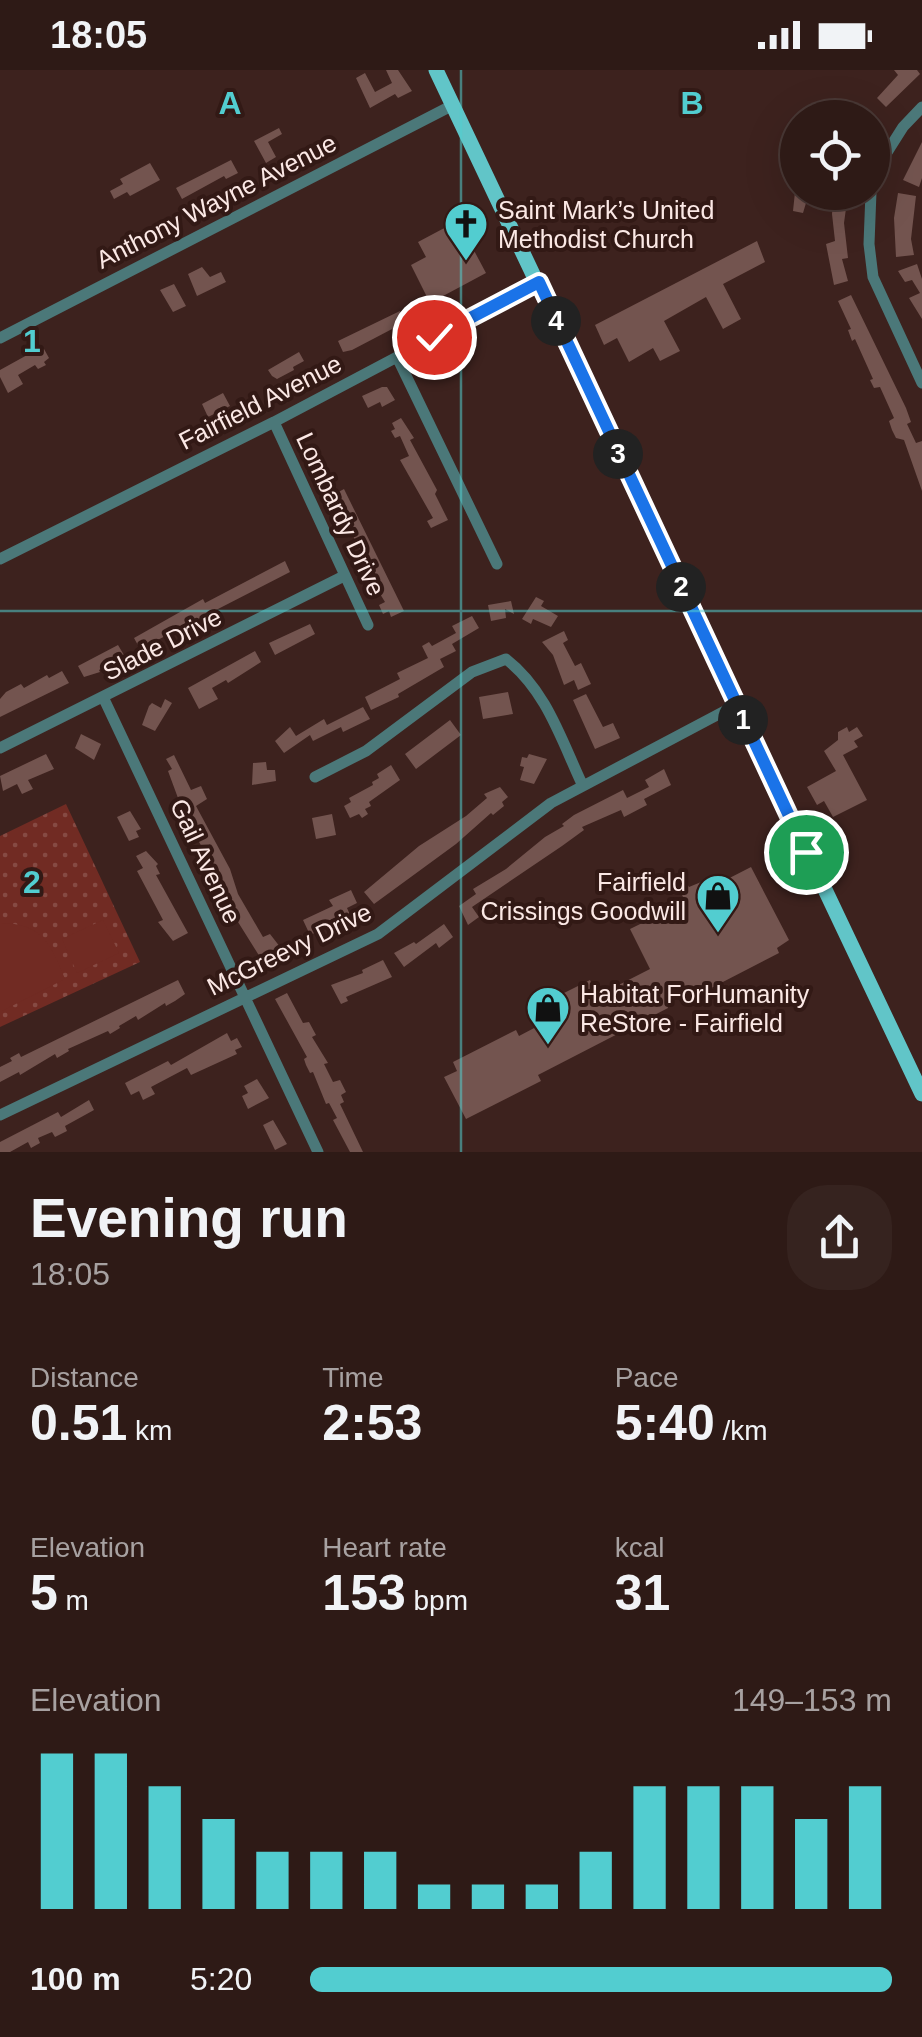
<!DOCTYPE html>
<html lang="en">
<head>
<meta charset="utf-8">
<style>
  :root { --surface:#2e1a16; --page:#36231f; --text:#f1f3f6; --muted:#a7a1a1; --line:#493835; --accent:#52cdd0 }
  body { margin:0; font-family:Arial,sans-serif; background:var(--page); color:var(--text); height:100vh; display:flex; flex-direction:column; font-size:38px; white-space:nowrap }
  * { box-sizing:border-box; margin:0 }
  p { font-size:32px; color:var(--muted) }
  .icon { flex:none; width:55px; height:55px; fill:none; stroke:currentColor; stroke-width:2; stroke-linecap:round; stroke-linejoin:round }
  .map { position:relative; height:1082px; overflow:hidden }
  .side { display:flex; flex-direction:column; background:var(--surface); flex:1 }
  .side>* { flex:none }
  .tools { position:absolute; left:780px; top:30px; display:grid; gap:20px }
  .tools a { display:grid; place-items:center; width:110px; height:110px; border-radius:50%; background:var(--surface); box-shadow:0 10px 40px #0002,0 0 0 2px var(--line); font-size:50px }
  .pin { position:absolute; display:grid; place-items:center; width:85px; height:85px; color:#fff; margin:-42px; border:5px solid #fff; border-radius:50%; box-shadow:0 2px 10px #0007 }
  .km { position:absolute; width:50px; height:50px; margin:-25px; border-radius:50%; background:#222; color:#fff; font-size:28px; line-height:50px; text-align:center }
  .round { display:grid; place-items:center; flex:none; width:105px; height:105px; border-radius:40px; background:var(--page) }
  .head { display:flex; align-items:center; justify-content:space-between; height:170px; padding:0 30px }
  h1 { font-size:55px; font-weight:800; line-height:75px }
  .figures { display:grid; grid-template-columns:repeat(3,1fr); gap:15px; height:170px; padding:10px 30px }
  .figures div { display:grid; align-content:center }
  .figures b { font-size:50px; font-weight:800 }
  .figures small { font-size:28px; font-weight:400 }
  .figures p { font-size:28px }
  .chart { height:280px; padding:20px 30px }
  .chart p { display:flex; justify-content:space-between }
  .chart svg { width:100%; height:180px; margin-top:10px; stroke:var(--accent); stroke-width:6 }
  ul { padding:0 30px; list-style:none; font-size:32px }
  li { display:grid; grid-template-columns:160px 120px 1fr; align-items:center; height:75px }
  li i { height:25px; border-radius:12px; background:var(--accent) }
  .status { display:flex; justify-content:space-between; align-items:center; height:70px; padding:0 50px; background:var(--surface); direction:ltr }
  .status svg { height:28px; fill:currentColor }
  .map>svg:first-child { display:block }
  .park { fill:url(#park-dots) }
  .pitch { fill:#712b23 }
  .building { fill:#73544f }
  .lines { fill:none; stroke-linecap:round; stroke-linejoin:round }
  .minor { stroke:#4b7879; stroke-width:11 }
  .major { stroke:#61c5c8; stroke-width:15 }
  .route-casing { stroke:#fff; stroke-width:20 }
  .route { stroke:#1a73e8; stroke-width:12 }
  .grid { fill:none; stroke:#52cdd0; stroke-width:2.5; stroke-opacity:0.55 }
  .labels { text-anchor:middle; stroke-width:8; stroke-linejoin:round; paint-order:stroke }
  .street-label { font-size:25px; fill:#fbe8e5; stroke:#321915 }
  .poi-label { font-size:25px; fill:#fbe8e5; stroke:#321915; text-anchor:start }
  .grid-label { font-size:32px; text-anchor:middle; font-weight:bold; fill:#52cdd0; stroke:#321915; stroke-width:8; stroke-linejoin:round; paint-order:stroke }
</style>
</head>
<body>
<div class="status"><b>18:05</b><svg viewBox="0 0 49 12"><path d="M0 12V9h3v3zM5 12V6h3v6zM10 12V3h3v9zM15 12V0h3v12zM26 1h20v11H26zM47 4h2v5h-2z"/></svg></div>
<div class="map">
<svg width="922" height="1082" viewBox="0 0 922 1082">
  <defs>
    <pattern id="park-dots" width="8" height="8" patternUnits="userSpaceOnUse" patternTransform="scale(2.5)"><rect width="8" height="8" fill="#712b23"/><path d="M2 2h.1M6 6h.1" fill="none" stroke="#864a43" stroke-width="1.8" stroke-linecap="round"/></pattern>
  </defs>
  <rect width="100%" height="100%" fill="#3d221e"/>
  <path class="park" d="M66 734 140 892 0 957V766Z"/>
  <path class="pitch" d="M103 850 119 883 77 903 62 869Z
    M0 853C42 853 51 874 65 909L0 942Z"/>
  <path class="building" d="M386 0H398L412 21 398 28 395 24 370 38 356 8 365 3 375 22 392 13Z
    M894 0H917L920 4 886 37 877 28 898 5Z
    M279 58 282 64 268 72 276 87 266 93 254 71Z
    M922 72V108L919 117 903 110Z
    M231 90 238 103 226 109 224 106 182 129 176 118Z
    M150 93 160 110 130 126 127 122 114 129 110 121 123 114 120 109Z
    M795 122H817L814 135 806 133 803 143 793 141Z
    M834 122 848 124 844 153 848 188 842 189 848 211 834 215 826 174 835 171 832 144Z
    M898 123 916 126 911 169 914 185 896 187 894 148Z
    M465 147 477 170 470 173 486 203 430 233 411 195 426 187 418 172Z
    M757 171 765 192 723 214 741 249 723 259 706 227 664 251 680 281 660 291 653 278 629 292 617 268 604 275 595 255Z
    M917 194 922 209V249L909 228 920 223 912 210 905 212 898 201Z
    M202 197 210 207 221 202 226 212 197 226 188 204Z
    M174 214 186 236 173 242 160 220Z
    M851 225 906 338 911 352 907 354 916 373 922 371V421L904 370 896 368 892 360 889 351 894 348 880 317 874 318 870 310 873 309 855 269 852 271 848 260 851 259 838 231Z
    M400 241 405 249 394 258 352 280 343 282 338 271Z
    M38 279H44L49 288 44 292 46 295 38 299 35 295 18 305 23 314 8 323 0 307V300Z
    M299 282 304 291 293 297 294 300 277 309 272 306 268 300Z
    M382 317H387L395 330 382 337 380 332 368 338 362 326Z
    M223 323 230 336 208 347 202 334Z
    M401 348 414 368 410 370 437 420 435 424 448 450 431 458 427 451 433 448 400 390 409 386 400 366 395 368 391 361 395 359 392 353Z
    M344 419 404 541 391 547 389 541 383 544 379 535 385 532 369 506 372 505 361 482 333 425Z
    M285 491 290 502 140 579 134 568 203 529 205 533Z
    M536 527 544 531 541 536 558 546 551 557 533 549 531 554 522 549Z
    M511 531 514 544 505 539 506 548 491 551 488 535Z
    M472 546 479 558 452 574 456 581 440 589 444 597 398 624 399 627 371 640 365 627 400 609 397 603 428 588 422 576 429 572 432 576 456 563 452 556Z
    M310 554 315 564 275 585 269 573Z
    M564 561 568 570 563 573 575 596 581 593 591 614 578 620 574 610 564 615 553 585 542 572Z
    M118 575 124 585 99 600 100 602 84 607 78 596Z
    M255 581 261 592 228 613 226 610 212 618 218 629 199 639 188 618Z
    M62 601 69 613 0 647V629L6 622 21 614 24 618 47 605 49 608Z
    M508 622 513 644 483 649 479 627Z
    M586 624 603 657 613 653 620 668 595 679 573 630Z
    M165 629 172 633 155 661 142 655 149 636 152 633 161 638Z
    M363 637 370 649 343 662 341 657 313 671 310 665 284 683 275 671 290 657 296 666 324 649 327 655Z
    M450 650 461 665 416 699 405 684Z
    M847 657 849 662 857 657 863 666 854 671 858 677 843 685 867 730 833 747 824 731 817 735 807 717 836 701 824 681 838 670V662Z
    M81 664 101 674 94 690 75 678Z
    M46 684 54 699 28 710 33 719 22 724 17 714 3 721 0 706Z
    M529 684 547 689 534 714 520 710 524 697 520 696 522 687 527 688Z
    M174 685 191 720 201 716 207 729 196 736 230 799 238 824 263 867 270 864 284 882 263 892 228 836 221 823V811L185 747 168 701 172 699 166 689Z
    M266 692 267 700H275L276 711 252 715 253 693Z
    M391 695 400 710 369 732 371 736 365 739 368 744 362 748 359 744 350 748 344 736 351 732 349 728 373 715 372 712 379 708 377 704Z
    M664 699 671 715 644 729 647 735 624 747 621 740 582 757 584 760 562 776 472 837 479 847 468 855 459 836 476 824 473 819 506 799 545 767 564 756 562 754 574 745 623 720 627 728 649 717 645 710Z
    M500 717 508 727 502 732 504 736 493 745 491 743 456 774 374 834 364 822 419 776 466 746 487 728 484 724Z
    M130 741 141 759 136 761 139 767 129 771 117 747Z
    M332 744 336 765 316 769 312 748Z
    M146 781 158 794 156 796 160 804 156 805 188 863 173 871 158 852 163 850 137 801 143 798 136 786Z
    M751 797 789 870 777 878 779 883 688 930 684 923 666 932 668 938 538 1005 541 1011 466 1049 444 1007 457 1001 453 992 516 960 519 966 555 947 548 931 590 910 597 926 650 899 630 859 685 832 678 815 686 812 689 817 706 810 710 818Z
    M351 820 357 833 347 838 351 847 342 851 339 846 324 853 326 858 310 865 303 850 333 836 329 830Z
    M444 854 453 867 439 878 436 873 404 897 394 883 414 872 416 874Z
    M383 890 392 907 346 927 348 931 341 934 331 915 363 903 362 900Z
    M178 910 185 924 175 931 166 936 165 933 138 950 136 946 119 956 120 958 110 964 108 961 68 979 69 981 57 988 55 984 20 1005 19 1002 0 1012V997L12 991 10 988 19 983 21 987Z
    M287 923 303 953 309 952 316 965 312 967 328 993 324 994 333 1012 340 1010 346 1022 341 1025 344 1032 340 1034 363 1082H350L333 1050 337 1048 329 1033 326 1034 313 1002 310 1003 306 995 304 989 307 987 275 929Z
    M227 963 231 971 237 968 242 977 235 980 237 984 191 1005 187 998 151 1017 155 1024 143 1030 139 1021 131 1025 125 1013 168 991 171 995Z
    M257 1009 269 1028 248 1039 242 1026 248 1023 244 1016Z
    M89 1030 94 1040 65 1056 67 1061 55 1067 52 1062 38 1068 40 1073 31 1078 28 1072 10 1082H0V1072L58 1042 61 1047Z
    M273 1050 287 1074 275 1080 263 1055Z"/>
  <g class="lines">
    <path class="minor" d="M872 106 903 57 922 37
      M871 122 869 174 873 207 922 313
      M0 268 453 35
      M397 287 497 494
      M274 352 368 555
      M0 489 274 352 539 212
      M104 629 318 1082
      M0 678 344 506
      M315 707 366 681 472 602 506 589C546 620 561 669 582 714
      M0 1045 378 864 551 733 736 635"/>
    <path class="major" d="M436 0 922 1024"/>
  </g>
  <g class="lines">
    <defs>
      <path id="route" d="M434 267 539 212 806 782"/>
    </defs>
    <use href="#route" class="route-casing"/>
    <use href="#route" class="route"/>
  </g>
  <path class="grid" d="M461 0V1082M0 541H922"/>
  <defs>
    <symbol id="church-pin" viewBox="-11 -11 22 30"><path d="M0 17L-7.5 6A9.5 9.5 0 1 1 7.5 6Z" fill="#52cdd0" stroke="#321915"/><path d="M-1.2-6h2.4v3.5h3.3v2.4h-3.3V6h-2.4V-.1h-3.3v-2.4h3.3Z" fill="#111"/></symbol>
    <symbol id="shop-pin" viewBox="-11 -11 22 30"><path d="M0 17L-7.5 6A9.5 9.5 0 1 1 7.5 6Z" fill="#52cdd0" stroke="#321915"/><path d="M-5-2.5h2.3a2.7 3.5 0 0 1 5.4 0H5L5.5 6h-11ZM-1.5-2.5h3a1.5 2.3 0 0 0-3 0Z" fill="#111"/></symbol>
  </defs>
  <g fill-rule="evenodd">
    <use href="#church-pin" x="441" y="129" width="50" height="68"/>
    <use href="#shop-pin" x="693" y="801" width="50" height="68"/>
    <use href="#shop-pin" x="523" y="913" width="50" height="68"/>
  </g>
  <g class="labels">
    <g class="street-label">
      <text transform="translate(216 131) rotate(-27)" y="9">Anthony Wayne Avenue</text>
      <text transform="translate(260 332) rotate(-27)" y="9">Fairfield Avenue</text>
      <text transform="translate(341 444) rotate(65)" y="9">Lombardy Drive</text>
      <text transform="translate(162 574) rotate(-27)" y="9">Slade Drive</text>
      <text transform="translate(206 791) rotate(65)" y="9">Gail Avenue</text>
      <text transform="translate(289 879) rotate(-26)" y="9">McGreevy Drive</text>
    </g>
    <g class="poi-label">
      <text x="498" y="149">Saint Mark’s United<tspan x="498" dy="29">Methodist Church</tspan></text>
      <text x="686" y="821" text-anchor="end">Fairfield<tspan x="686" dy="29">Crissings Goodwill</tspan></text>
      <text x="580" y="933">Habitat ForHumanity<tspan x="580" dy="29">ReStore - Fairfield</tspan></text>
    </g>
  </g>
  <g class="grid-label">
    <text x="230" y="44">A</text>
    <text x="692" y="44">B</text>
    <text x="32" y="282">1</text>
    <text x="32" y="823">2</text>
  </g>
</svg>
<div class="tools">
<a><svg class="icon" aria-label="locate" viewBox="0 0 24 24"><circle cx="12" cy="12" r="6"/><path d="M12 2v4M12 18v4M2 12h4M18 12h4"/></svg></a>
</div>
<div class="pin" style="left:806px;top:782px;background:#1e9e55"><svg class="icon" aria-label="arrive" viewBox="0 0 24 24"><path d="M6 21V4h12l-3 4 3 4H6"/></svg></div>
<div class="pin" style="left:434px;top:267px;background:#d93025"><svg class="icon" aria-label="check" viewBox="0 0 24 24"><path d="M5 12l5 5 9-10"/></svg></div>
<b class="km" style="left:743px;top:650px">1</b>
<b class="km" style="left:681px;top:517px">2</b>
<b class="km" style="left:618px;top:384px">3</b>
<b class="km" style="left:556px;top:251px">4</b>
</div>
<section class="side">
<div class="head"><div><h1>Evening run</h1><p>18:05</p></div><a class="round"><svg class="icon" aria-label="share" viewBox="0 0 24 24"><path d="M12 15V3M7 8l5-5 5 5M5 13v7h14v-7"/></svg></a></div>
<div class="figures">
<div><p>Distance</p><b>0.51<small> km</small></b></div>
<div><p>Time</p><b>2:53</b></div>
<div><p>Pace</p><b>5:40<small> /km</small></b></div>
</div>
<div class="figures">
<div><p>Elevation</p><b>5<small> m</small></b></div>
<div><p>Heart rate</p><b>153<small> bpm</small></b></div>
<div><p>kcal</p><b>31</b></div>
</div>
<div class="chart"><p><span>Elevation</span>149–153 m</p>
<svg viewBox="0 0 160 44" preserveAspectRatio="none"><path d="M5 44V6M15 44V6M25 44V14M35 44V22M45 44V30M55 44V30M65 44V30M75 44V38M85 44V38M95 44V38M105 44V30M115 44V14M125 44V14M135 44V14M145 44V22M155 44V14"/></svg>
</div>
<ul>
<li><b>100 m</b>5:20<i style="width:100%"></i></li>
</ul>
</section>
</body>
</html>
